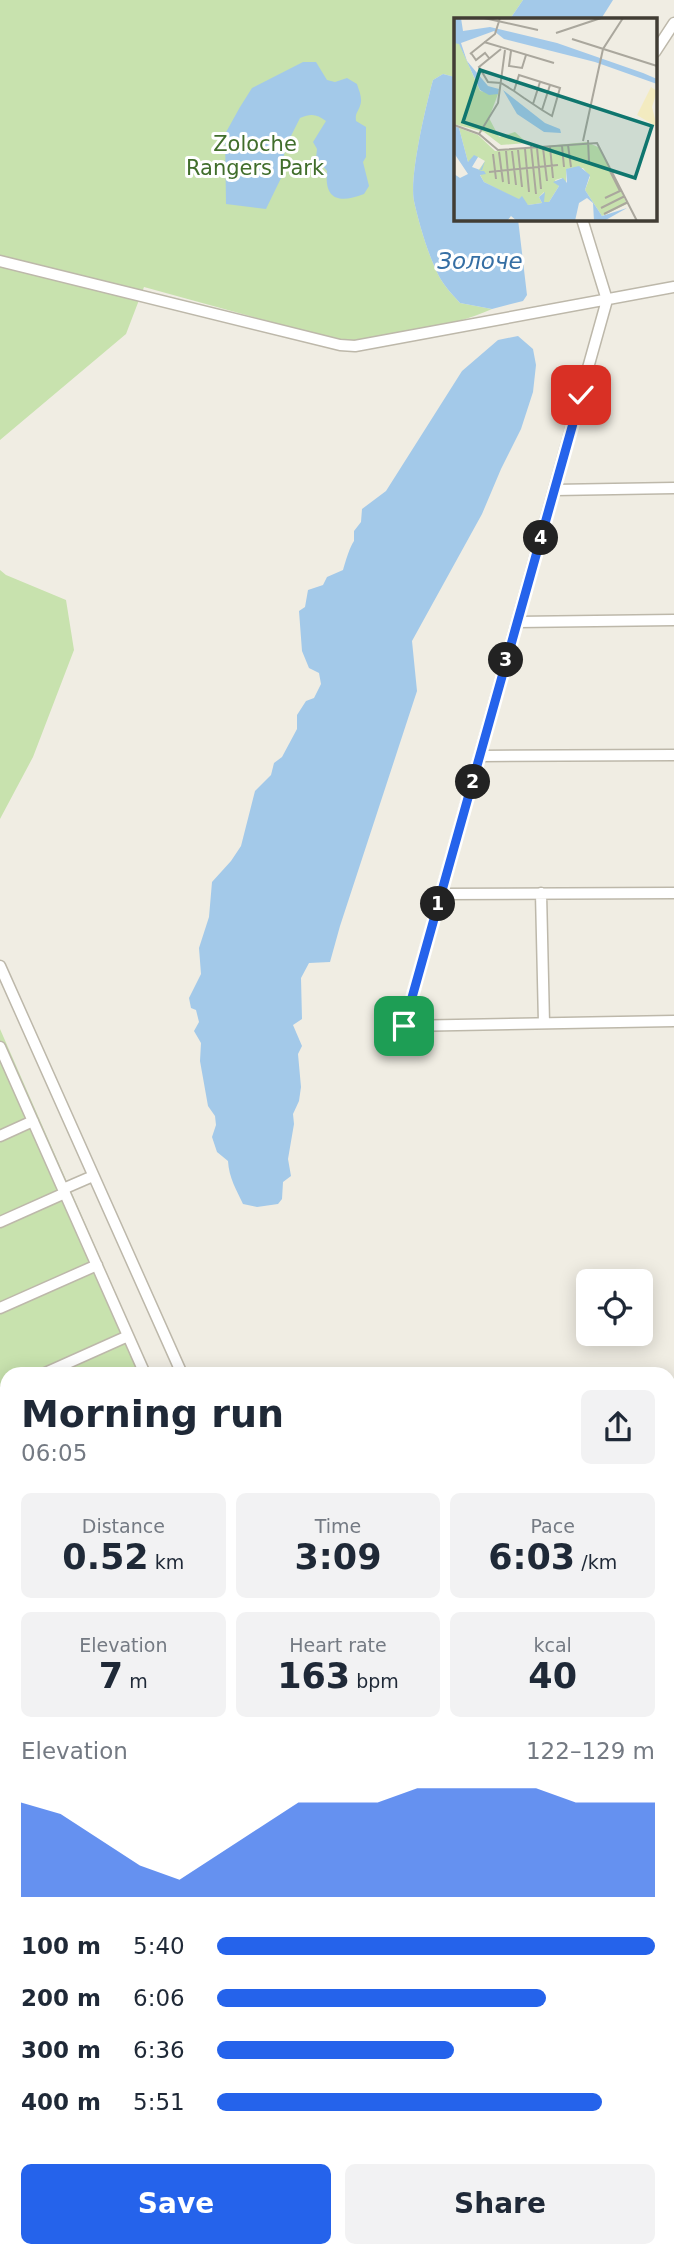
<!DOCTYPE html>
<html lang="en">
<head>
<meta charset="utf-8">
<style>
  :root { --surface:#fff; --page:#f2f2f3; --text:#1f2937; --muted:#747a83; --accent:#2563eb }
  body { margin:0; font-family:"DejaVu Sans",sans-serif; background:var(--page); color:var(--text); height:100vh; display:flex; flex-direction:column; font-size:26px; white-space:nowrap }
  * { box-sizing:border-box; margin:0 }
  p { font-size:23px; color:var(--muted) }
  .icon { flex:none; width:38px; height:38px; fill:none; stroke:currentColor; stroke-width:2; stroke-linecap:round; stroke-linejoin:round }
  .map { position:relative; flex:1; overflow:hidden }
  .panel { position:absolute; left:0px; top:1367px; width:676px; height:891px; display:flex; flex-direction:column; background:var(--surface); border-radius:21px 21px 0 0; box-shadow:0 4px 18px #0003 }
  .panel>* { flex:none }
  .controls { position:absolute; left:576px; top:1269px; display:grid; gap:14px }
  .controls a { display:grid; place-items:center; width:77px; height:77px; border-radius:10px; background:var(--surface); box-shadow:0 4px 18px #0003; font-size:35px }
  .pin { position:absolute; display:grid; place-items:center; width:60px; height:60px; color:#fff; margin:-30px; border-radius:14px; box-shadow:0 4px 10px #0006 }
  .km { position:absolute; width:35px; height:35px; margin:-18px; border-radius:50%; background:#222; color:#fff; font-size:19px; line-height:35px; text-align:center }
  .round { display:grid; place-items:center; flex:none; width:74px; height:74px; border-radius:10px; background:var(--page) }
  .summary { display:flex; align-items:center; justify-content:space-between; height:119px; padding:0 21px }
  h1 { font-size:38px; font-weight:700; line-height:52px }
  .figures { display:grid; grid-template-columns:repeat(3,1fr); gap:10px; height:119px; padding:7px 21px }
  .figures div { display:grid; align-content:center; border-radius:10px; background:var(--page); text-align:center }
  .figures b { font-size:35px; font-weight:700 }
  .figures small { font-size:19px; font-weight:400 }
  .figures p { font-size:19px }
  .chart { height:196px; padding:14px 21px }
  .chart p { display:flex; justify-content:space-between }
  .chart svg { width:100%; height:126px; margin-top:7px; fill:var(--accent); opacity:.7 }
  .cta { display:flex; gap:14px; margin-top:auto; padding:14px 21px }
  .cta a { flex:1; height:80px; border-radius:10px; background:var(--accent); color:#fff; font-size:28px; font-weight:700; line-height:80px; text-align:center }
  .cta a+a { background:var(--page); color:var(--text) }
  ul { padding:0 21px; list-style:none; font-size:23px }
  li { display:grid; grid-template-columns:112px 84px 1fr; align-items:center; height:52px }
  li i { height:18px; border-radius:9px; background:var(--accent) }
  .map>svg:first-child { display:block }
  .green { fill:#c8e2ae }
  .water { fill:#a3c9e9 }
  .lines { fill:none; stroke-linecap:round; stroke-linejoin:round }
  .minor-casing { stroke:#bdb8aa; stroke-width:13 }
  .minor { stroke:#fff; stroke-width:10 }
  .route-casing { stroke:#fff; stroke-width:14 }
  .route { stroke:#2563eb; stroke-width:9 }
  .labels { text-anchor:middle; stroke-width:6; stroke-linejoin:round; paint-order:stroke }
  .park-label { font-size:21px; fill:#416e2c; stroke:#fff }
  .water-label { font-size:23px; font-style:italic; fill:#366fa4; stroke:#fff }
  .inset-road { fill:none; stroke:#aaa79d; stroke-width:2 }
  .view { fill:#0f766e; fill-opacity:0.15; stroke:#0f766e; stroke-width:3.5 }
  .inset-edge { fill:none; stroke:#413d34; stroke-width:3.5 }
</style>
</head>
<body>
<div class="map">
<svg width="674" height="2256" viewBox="0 0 674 2256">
  <rect width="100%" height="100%" fill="#f0ede3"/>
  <path class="green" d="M0 0H523L510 19H455V77L443 74 433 80C426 105 409 177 414 201 419 224 429 258 440 278 445 287 453 295 460 303L492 309C452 327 385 339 340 341L144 287 126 334 0 440Z
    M0 570 6 575 66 600 74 650 33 757 0 819Z
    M0 1029 151 1374H7V1917L0 1923Z"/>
  <path class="water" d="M523 0H613L601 19H510Z
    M303 62H316L327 80 335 82 347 78 357 84C359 91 363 98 360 106 358 112 355 113 356 121L366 127V157L363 162 369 186 364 194C340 203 324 201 327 171L316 158 317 149 313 142 326 121C317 114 311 113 300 118L286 146 282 164V176L266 209 226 204 225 134 240 107 252 88Z
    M443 74 455 77V219H518L527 295 523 301 492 309 460 303C453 295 445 287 440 278 429 258 419 224 414 201 409 177 426 105 433 80Z
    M518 336 533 349 536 365 533 392 521 429 501 469 482 514 412 641 417 691 340 926 330 962 309 963 301 978 302 1019 293 1025 302 1046 298 1054 301 1087 299 1101 293 1114 294 1124 288 1159 291 1176 283 1182 282 1199 278 1204 257 1207 243 1204C236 1189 229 1178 228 1161L217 1152 212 1137 216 1125 215 1116 208 1106 200 1061 201 1043 194 1031 199 1022 196 1010 191 1008 189 998 201 974 199 948 209 917 212 882 231 861 241 846 255 791 271 775 274 763 282 757 297 729V715L306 701 314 698 321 684 319 673 309 668 302 651 299 611 305 607 308 590 323 585 327 577 343 570C345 563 350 546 354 541V531L361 522 362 509 386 491 462 371 498 340Z"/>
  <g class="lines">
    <defs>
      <path id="minor" d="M655 52 674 23
        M582 219 607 300 404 1026 674 1021
        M0 261 340 345 355 346 674 287
        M554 490 674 488
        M517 622 674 620
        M480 756 674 755
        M541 893 544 1023
        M441 894 674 893
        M0 966 182 1374
        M0 1047 145 1374
        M0 1136 33 1121
        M63 1189 93 1176
        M0 1222 65 1193
        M0 1308 97 1265
        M43 1374 128 1336
        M0 1393 7 1390
        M668 1442H674
        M0 1481 7 1478
        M0 1567 7 1563
        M6 1648H7
        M0 1783 7 1790
        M0 1899 7 1907
        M0 1917 7 1911
        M0 1967 7 1961"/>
    </defs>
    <use href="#minor" class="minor-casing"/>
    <use href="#minor" class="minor"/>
  </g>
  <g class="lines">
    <defs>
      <path id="route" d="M404 1026 581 395"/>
    </defs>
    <use href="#route" class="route-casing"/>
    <use href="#route" class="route"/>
  </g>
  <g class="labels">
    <g class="park-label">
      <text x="255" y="151">Zoloche<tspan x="255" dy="24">Rangers Park</tspan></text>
    </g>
    <g class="water-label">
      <text x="480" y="269">Золоче</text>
    </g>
  </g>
  <g transform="translate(454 18)">
    <rect width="203" height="203" fill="#f0ede3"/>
    <path d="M0 25H5L26 73 44 76 35 100 45 119 61 114 73 125 47 127 30 114 0 106ZM5 110 24 117 41 133 133 124 146 130 173 186 148 198 131 172 136 159 129 150 112 151V166L108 160 101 162 105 168 95 184H89L90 174 85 179 88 185 74 187 30 164 24 153 31 143 24 139 14 144Z" fill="#c8e2ae"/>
    <path d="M197 69 203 73 198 89 203 109 183 97Z" fill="#f3ebc0"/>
    <path d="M0 0H7L9 13 36 9 103 25 189 55 203 61V66L141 44 50 21 40 13 7 25 13 43 34 68 45 71 44 76 35 77 26 72 5 26 0 25ZM49 72 91 105 106 111 107 115 90 114 63 96ZM0 108 5 110 14 144 20 137 24 139 18 149 26 152 31 143 28 152 25 153H30L32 156 26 157 30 164 65 181 68 178 74 187 88 185 85 179 91 174 90 184H95L105 168 99 164 109 160 113 165 112 151 125 148 136 157 131 172 148 198 173 190 150 203H140L139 185 133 180 125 185 121 203H63L57 198 53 203H0V156L6 160 14 156 0 135Z" fill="#a3c9e9"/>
    <path class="inset-road" d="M30 0 84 12M102 15 147 0M118 21 203 48M30 24 100 45M47 31 25 49 34 64 47 65 60 73 70 80 88 92 98 98 106 70 65 57 60 73M57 33 55 48 68 50 72 37M17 35 22 42 31 35 35 40M16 36 41 16 46 0M79 86 86 64M88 92 96 67M0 107 25 116 44 132 143 125 183 203M25 116 44 85 51 32M134 122 135 144M129 123 149 31 169 0M114 127 117 149M77 128 82 176M108 128 110 149M96 129 99 160M83 130 87 171M89 130 93 163M71 131 75 174M64 132 68 169M52 133 55 166M58 133 62 167M45 134 49 164M39 136 42 161M35 154 104 147M151 180 166 173 156 153M147 190 171 178M150 196 174 184"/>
    <path class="view" d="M26 52 198 108 181 160 9 104Z"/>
    <rect width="203" height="203" class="inset-edge"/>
  </g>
</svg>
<div class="controls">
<a><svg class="icon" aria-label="locate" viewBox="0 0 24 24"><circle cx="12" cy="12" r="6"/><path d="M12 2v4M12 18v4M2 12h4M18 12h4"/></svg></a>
</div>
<div class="pin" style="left:404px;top:1026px;background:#1e9e55"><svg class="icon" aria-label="arrive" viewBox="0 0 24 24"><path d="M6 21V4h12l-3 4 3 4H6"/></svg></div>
<div class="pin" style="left:581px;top:395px;background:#d93025"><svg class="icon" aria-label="check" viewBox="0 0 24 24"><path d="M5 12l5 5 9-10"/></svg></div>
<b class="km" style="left:438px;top:904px">1</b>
<b class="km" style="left:473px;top:782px">2</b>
<b class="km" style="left:506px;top:660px">3</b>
<b class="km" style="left:541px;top:538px">4</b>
<section class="panel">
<div class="summary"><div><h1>Morning run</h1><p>06:05</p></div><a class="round"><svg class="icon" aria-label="share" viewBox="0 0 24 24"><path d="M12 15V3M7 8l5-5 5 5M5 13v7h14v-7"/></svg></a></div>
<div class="figures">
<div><p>Distance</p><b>0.52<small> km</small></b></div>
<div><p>Time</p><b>3:09</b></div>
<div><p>Pace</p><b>6:03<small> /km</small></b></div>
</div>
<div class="figures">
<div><p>Elevation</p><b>7<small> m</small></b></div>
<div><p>Heart rate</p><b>163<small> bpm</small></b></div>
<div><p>kcal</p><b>40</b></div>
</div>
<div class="chart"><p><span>Elevation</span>122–129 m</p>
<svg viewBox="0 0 160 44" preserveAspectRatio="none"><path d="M0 44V11L10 15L20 24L30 33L40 38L50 29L60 20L70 11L80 11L90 11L100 6L110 6L120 6L130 6L140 11L150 11L160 11V44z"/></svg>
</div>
<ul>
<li><b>100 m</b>5:40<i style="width:100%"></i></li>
<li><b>200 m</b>6:06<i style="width:75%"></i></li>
<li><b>300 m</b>6:36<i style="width:54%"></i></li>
<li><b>400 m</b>5:51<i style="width:88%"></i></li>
</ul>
<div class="cta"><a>Save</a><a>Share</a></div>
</section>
</div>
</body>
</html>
